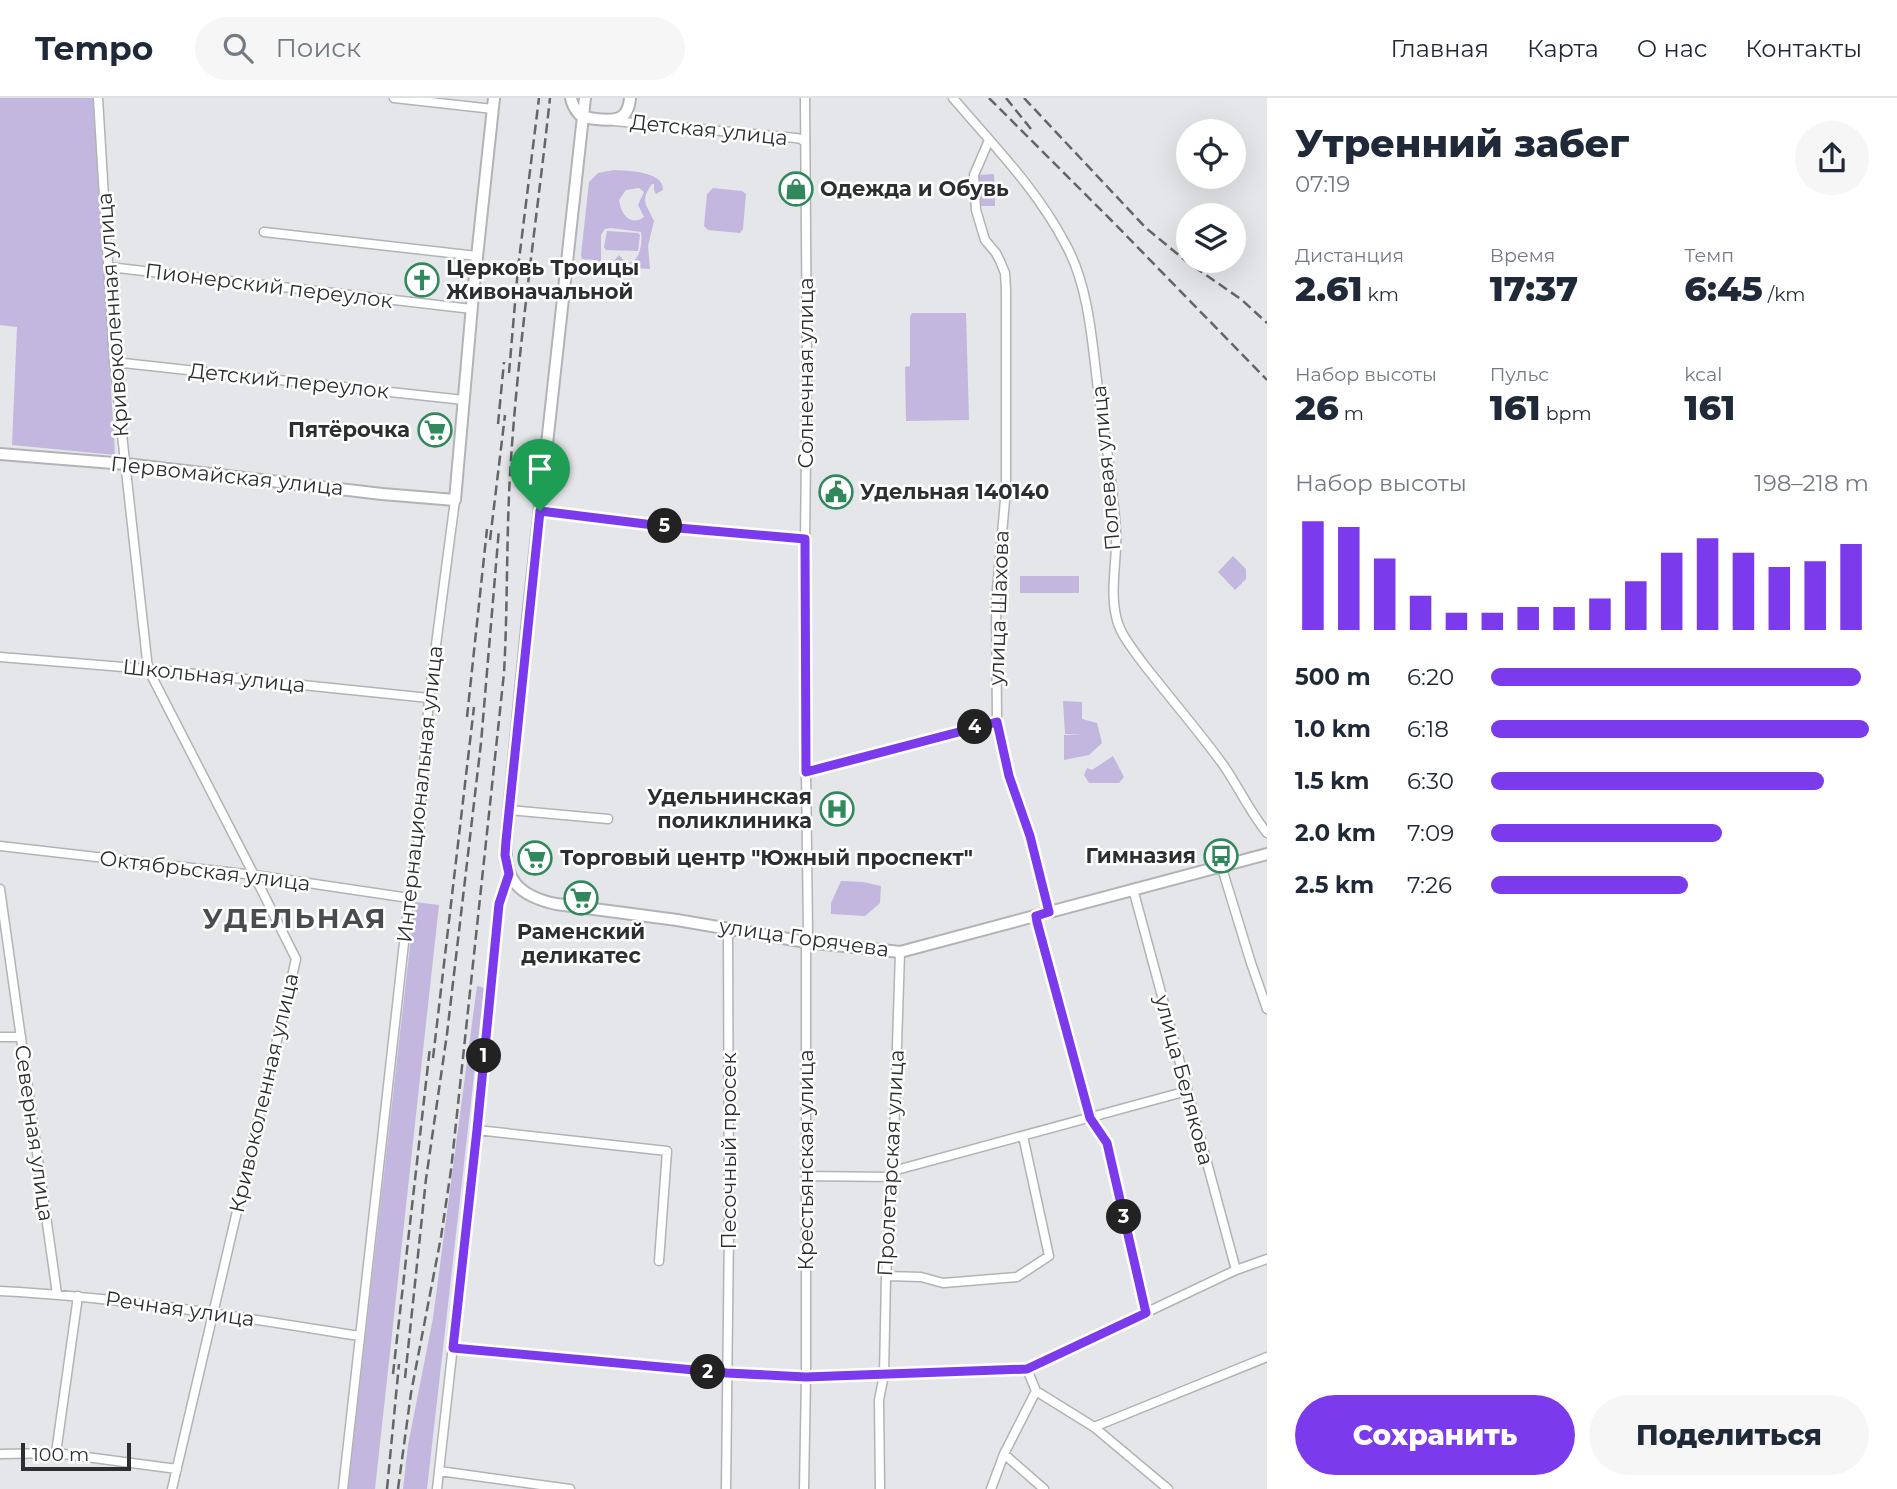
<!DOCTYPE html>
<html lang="ru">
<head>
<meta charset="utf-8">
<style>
  :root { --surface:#fff; --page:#f6f6f7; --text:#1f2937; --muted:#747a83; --line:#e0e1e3; --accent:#7c3aed }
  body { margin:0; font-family:Montserrat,sans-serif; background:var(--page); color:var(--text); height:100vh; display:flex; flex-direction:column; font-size:26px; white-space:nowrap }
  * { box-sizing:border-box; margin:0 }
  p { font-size:23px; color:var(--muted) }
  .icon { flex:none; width:38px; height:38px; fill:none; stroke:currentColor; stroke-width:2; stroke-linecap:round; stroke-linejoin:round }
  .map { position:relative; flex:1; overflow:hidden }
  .sheet { display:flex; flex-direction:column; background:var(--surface); width:630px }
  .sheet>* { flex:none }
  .tools { position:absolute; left:1176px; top:21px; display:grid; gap:14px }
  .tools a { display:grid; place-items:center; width:70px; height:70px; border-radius:50%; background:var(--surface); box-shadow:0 7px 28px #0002; font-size:35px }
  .scale { position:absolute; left:21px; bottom:18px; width:110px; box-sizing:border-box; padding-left:7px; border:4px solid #2d2e2f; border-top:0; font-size:19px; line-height:24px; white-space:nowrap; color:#2d2e2f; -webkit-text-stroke:5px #fff; paint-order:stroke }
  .pin { position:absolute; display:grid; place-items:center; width:60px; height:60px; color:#fff; margin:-72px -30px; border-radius:50% 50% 50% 0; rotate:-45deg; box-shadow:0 0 7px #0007 }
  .pin .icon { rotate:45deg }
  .km { position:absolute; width:35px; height:35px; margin:-18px; border-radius:50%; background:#222; color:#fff; font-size:19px; line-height:35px; text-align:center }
  .round { display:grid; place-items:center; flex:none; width:74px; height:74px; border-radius:37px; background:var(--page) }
  .headline { display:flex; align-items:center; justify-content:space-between; height:119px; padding:0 28px }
  h1 { font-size:38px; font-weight:800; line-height:52px }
  .stats { display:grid; grid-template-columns:repeat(3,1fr); gap:10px; height:119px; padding:7px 28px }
  .stats div { display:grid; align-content:center }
  .stats b { font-size:35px; font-weight:800 }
  .stats small { font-size:19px; font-weight:400 }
  .stats p { font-size:19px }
  .chart { height:196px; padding:14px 28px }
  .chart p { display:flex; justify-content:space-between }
  .chart svg { width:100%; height:126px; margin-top:7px; stroke:var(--accent); stroke-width:6 }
  .primary-button { display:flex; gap:14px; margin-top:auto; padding:14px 28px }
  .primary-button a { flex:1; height:80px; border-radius:42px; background:var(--accent); color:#fff; font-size:28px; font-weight:800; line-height:80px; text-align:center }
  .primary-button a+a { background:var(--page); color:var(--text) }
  ul { padding:0 28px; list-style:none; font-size:23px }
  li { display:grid; grid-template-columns:112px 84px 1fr; align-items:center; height:52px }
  li i { height:18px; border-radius:9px; background:var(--accent) }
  header { display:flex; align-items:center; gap:42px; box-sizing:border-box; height:98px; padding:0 35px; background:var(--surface); border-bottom:2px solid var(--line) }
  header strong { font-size:33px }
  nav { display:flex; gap:38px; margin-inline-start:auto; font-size:24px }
  .search { width:490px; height:63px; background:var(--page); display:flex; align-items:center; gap:18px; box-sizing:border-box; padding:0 24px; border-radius:38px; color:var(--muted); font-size:26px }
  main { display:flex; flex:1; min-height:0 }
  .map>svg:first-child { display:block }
  .green { fill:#c3b7df; fill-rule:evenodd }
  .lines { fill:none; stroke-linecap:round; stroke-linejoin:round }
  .minor-casing { stroke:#b2b3b6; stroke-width:11 }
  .secondary-casing { stroke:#b2b3b6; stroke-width:14 }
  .minor { stroke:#fff; stroke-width:8 }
  .secondary { stroke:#fff; stroke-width:10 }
  .rail { stroke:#646567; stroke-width:2.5; stroke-dasharray:10 5; stroke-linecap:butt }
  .route-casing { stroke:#fff; stroke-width:14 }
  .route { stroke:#7c3aed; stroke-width:9 }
  .labels { text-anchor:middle; stroke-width:5; stroke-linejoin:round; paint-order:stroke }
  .street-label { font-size:21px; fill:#2d2e2f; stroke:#fff }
  .poi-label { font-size:21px; font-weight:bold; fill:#2d2e2f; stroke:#fff; text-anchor:start }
  .district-label { font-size:28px; font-weight:bold; letter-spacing:2px; fill:#494b4d; stroke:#fff }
</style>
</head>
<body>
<header>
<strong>Tempo</strong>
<div class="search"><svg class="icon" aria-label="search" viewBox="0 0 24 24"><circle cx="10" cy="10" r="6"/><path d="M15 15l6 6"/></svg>Поиск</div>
<nav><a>Главная</a><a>Карта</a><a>О нас</a><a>Контакты</a></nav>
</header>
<main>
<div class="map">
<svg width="1267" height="1391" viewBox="0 0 1267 1391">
  <rect width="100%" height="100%" fill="#e4e6e9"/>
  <path class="green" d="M0 0H93L115 357 12 347 17 229 0 227Z
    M614 72C628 73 664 73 663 92L656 96 654 92V86H652C639 104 647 107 654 123L648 148 650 171 633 170 636 164C626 166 617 172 606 168 602 166 599 163 594 162 590 161 586 162 582 161L581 157 589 84 598 75ZM639 90 644 94 638 107 644 119C630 129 621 116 619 102L626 92ZM611 130 641 134C644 149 635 178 619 157L611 166 601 163V137L605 131Z
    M994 76 995 108H980L978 77Z
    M713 90 742 93 746 96 743 131 740 135 708 132 704 128 707 96Z
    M607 133 638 135 640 137 638 153 606 152 604 149Z
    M912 215H966L969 322 906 323 905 269 910 268V219Z
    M1233 458 1246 471V481L1235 492 1218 474Z
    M1020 478H1079V495H1020Z
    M1063 603 1082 604V621L1097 625 1102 645 1089 657 1064 662V637L1082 636H1065Z
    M1113 658 1124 679 1119 685H1089L1084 677 1087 670 1092 672Z
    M841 783 863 784 881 788 880 805 865 818 831 816V805Z
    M415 804 439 807 375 1391H348Z
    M477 888 484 890 427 1391H403L408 1347 433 1220Z"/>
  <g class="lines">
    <defs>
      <path id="minor" d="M98 0 114 264 148 571 254 777 296 861 172 1391
        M394 0 493 11
        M953 0C993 47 1037 91 1066 147 1089 189 1092 244 1098 291 1103 328 1110 364 1113 401 1115 417 1117 434 1116 449 1115 472 1111 496 1116 518 1119 535 1132 550 1142 564 1169 599 1198 632 1224 668 1239 690 1250 714 1267 735
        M614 23 796 40 801 41 805 44
        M989 42 974 77 976 112 985 142 996 155 1000 163 1005 175 1006 192V391L996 503 997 624 1009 678 1030 739 1049 814
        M264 134 477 158
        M109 169 472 211
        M114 264 464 302
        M540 413 678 430 805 441
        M0 559 148 571 429 600
        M806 674 997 624
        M509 712 608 721
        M0 748 254 777 409 800
        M1221 767 1251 865 1267 911
        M0 791 57 1196
        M1133 791 1236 1172
        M1036 818 1090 1020 1107 1045 1146 1215
        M0 939H21
        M477 1032 667 1053 659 1163
        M893 1073 1187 993
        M806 1078 892 1079
        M886 1178 921 1179 943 1185 1017 1179 1049 1158 1023 1038
        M0 1193C121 1199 240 1219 359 1238
        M453 1250 727 1275 806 1279 1027 1271 1236 1172 1267 1161
        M1036 1293 1094 1329 1168 1391
        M1094 1329 1267 1259
        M56 1355 78 1198
        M0 1356 56 1355 177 1371
        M1004 1356 1044 1391
        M439 1373 570 1391
        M343 1391 409 800 418 750 429 600 455 402
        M437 1391 477 1032 499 806 509 777
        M726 1391 729 1130 728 830
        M804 1391 806 1279V844L808 835 806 674 805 445 807 268 805 0
        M880 1391 879 1302 884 1277 886 1178 893 1073 900 854
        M991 1391 1004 1356 1036 1293 1027 1271"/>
      <path id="secondary" d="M571 0C572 6 575 11 579 16 584 20 590 20 596 21 615 23 628 23 630 0
        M585 0 528 519 506 743C503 782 519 798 556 806L677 822 806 844 900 854 1267 756
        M0 356 126 366 382 396 455 402 473 196 494 0"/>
    </defs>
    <use href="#minor" class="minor-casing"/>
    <use href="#secondary" class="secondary-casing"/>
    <use href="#minor" class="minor"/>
    <use href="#secondary" class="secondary"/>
    <path class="rail" d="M989 0 1113 124 1267 282
      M1006 0 1031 31
      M1024 0 1146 130 1186 163 1242 202 1267 225
      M509 275 518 170 539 0
      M498 326 504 264
      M490 442 505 317
      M467 619 487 431
      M433 960 474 609
      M393 1276 430 949
      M405 1280 426 1081 447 936 481 645 499 431
      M387 1391 399 1266
      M398 1391 411 1295 441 1139 451 1072 504 575C508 504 506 433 511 361 519 241 537 120 550 0"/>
  </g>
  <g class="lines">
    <defs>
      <path id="route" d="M540 413 678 430 805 441 806 674 997 624 1009 678 1030 738 1049 814 1036 818 1037 824 1090 1020 1107 1045 1146 1215 1027 1271 806 1279 727 1275 453 1250 477 1032 499 806 509 776 505 757 506 743Z"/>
    </defs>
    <use href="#route" class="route-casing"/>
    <use href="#route" class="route"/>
  </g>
  <defs>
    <symbol id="shop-ring" viewBox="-11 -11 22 22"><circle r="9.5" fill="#fff" stroke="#31885c" stroke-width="1.5"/><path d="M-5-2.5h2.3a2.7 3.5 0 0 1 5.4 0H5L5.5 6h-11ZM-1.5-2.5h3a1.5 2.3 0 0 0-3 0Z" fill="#31885c"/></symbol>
    <symbol id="church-ring" viewBox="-11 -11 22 22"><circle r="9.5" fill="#fff" stroke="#31885c" stroke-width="1.5"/><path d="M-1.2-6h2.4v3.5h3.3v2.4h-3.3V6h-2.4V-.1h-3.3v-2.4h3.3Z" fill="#31885c"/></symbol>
    <symbol id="supermarket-ring" viewBox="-11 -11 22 22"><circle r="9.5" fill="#fff" stroke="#31885c" stroke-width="1.5"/><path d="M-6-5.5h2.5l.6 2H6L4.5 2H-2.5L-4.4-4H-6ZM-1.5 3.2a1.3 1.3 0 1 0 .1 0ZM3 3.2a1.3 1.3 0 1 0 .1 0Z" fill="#31885c"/></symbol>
    <symbol id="civic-ring" viewBox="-11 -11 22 22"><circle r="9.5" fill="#fff" stroke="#31885c" stroke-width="1.5"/><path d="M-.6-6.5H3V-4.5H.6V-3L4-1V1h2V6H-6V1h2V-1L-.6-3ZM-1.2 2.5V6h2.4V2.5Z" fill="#31885c"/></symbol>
    <symbol id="hospital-ring" viewBox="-11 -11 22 22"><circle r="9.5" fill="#fff" stroke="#31885c" stroke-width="1.5"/><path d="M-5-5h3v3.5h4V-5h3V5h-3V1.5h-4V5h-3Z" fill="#31885c"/></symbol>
    <symbol id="bus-ring" viewBox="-11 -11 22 22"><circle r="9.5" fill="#fff" stroke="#31885c" stroke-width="1.5"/><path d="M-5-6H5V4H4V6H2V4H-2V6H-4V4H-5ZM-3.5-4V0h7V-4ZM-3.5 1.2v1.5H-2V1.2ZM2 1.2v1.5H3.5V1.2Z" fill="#31885c"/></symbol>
  </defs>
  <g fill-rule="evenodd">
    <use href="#shop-ring" x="777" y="72" width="38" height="38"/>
    <use href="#church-ring" x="403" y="163" width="38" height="38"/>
    <use href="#supermarket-ring" x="416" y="313" width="38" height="38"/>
    <use href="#civic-ring" x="817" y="375" width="38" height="38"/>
    <use href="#hospital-ring" x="818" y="692" width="38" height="38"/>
    <use href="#bus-ring" x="1202" y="739" width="38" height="38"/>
    <use href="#supermarket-ring" x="516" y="741" width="38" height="38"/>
    <use href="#supermarket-ring" x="562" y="781" width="38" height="38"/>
  </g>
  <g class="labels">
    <g class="street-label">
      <text transform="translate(709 32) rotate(6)" y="7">Детская улица</text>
      <text transform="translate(269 188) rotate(7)" y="7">Пионерский переулок</text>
      <text transform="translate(113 217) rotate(-94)" y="7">Кривоколенная улица</text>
      <text transform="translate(806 275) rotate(-90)" y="7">Солнечная улица</text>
      <text transform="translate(289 283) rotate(6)" y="7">Детский переулок</text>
      <text transform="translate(1106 370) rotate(-95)" y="7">Полевая улица</text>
      <text transform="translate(227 378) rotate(6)" y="7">Первомайская улица</text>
      <text transform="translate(999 510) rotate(-88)" y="7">улица Шахова</text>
      <text transform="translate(214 578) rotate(6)" y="7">Школьная улица</text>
      <text transform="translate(420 696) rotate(-84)" y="7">Интернациональная улица</text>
      <text transform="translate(205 773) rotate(7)" y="7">Октябрьская улица</text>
      <text transform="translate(804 840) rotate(8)" y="7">улица Горячева</text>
      <text transform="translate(1184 982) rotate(75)" y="7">улица Белякова</text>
      <text transform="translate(264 995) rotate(-77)" y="7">Кривоколенная улица</text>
      <text transform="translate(34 1035) rotate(82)" y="7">Северная улица</text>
      <text transform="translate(729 1053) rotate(-90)" y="7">Песочный просек</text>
      <text transform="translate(806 1062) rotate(-90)" y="7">Крестьянская улица</text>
      <text transform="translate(891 1065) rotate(-87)" y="7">Пролетарская улица</text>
      <text transform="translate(180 1211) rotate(8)" y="7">Речная улица</text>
    </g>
    <g class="poi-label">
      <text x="820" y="98">Одежда и Обувь</text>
      <text x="446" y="177">Церковь Троицы<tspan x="446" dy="24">Живоначальной</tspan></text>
      <text x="410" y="339" text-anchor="end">Пятёрочка</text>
      <text x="860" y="401">Удельная 140140</text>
      <text x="812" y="706" text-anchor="end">Удельнинская<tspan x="812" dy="24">поликлиника</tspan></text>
      <text x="1196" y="765" text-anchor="end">Гимназия</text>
      <text x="560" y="767">Торговый центр "Южный проспект"</text>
      <text x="581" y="841" text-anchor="middle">Раменский<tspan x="581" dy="24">деликатес</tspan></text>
    </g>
    <g class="district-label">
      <text x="295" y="830">УДЕЛЬНАЯ</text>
    </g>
  </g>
</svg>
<div class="tools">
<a><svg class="icon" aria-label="locate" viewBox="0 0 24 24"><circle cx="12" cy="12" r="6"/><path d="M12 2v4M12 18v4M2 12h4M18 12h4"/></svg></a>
<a><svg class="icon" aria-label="layers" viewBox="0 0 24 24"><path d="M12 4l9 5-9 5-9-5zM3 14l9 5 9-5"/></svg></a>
</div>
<div class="scale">100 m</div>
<div class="pin" style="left:540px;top:413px;background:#1e9e55"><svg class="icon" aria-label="arrive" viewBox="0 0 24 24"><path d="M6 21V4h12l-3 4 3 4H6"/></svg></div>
<b class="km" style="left:484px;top:958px">1</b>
<b class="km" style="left:708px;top:1274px">2</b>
<b class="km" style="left:1124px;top:1119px">3</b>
<b class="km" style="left:975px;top:629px">4</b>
<b class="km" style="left:665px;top:428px">5</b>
</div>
<section class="sheet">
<div class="headline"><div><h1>Утренний забег</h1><p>07:19</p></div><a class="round"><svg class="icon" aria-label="share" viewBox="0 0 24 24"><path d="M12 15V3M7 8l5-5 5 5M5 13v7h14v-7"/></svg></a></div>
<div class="stats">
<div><p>Дистанция</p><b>2.61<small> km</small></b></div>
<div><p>Время</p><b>17:37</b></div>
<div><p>Темп</p><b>6:45<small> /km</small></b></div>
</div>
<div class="stats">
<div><p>Набор высоты</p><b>26<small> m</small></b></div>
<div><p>Пульс</p><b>161<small> bpm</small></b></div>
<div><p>kcal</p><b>161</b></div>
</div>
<div class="chart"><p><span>Набор высоты</span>198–218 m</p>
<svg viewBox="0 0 160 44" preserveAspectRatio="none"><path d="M5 44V6M15 44V8M25 44V19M35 44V32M45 44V38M55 44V38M65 44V36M75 44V36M85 44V33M95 44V27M105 44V17M115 44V12M125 44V17M135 44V22M145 44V20M155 44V14"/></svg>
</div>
<ul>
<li><b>500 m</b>6:20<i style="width:98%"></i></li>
<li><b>1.0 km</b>6:18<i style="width:100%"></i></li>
<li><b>1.5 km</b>6:30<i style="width:88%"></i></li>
<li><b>2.0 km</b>7:09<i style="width:61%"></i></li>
<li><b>2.5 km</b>7:26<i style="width:52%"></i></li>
</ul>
<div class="primary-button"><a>Сохранить</a><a>Поделиться</a></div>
</section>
</main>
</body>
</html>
